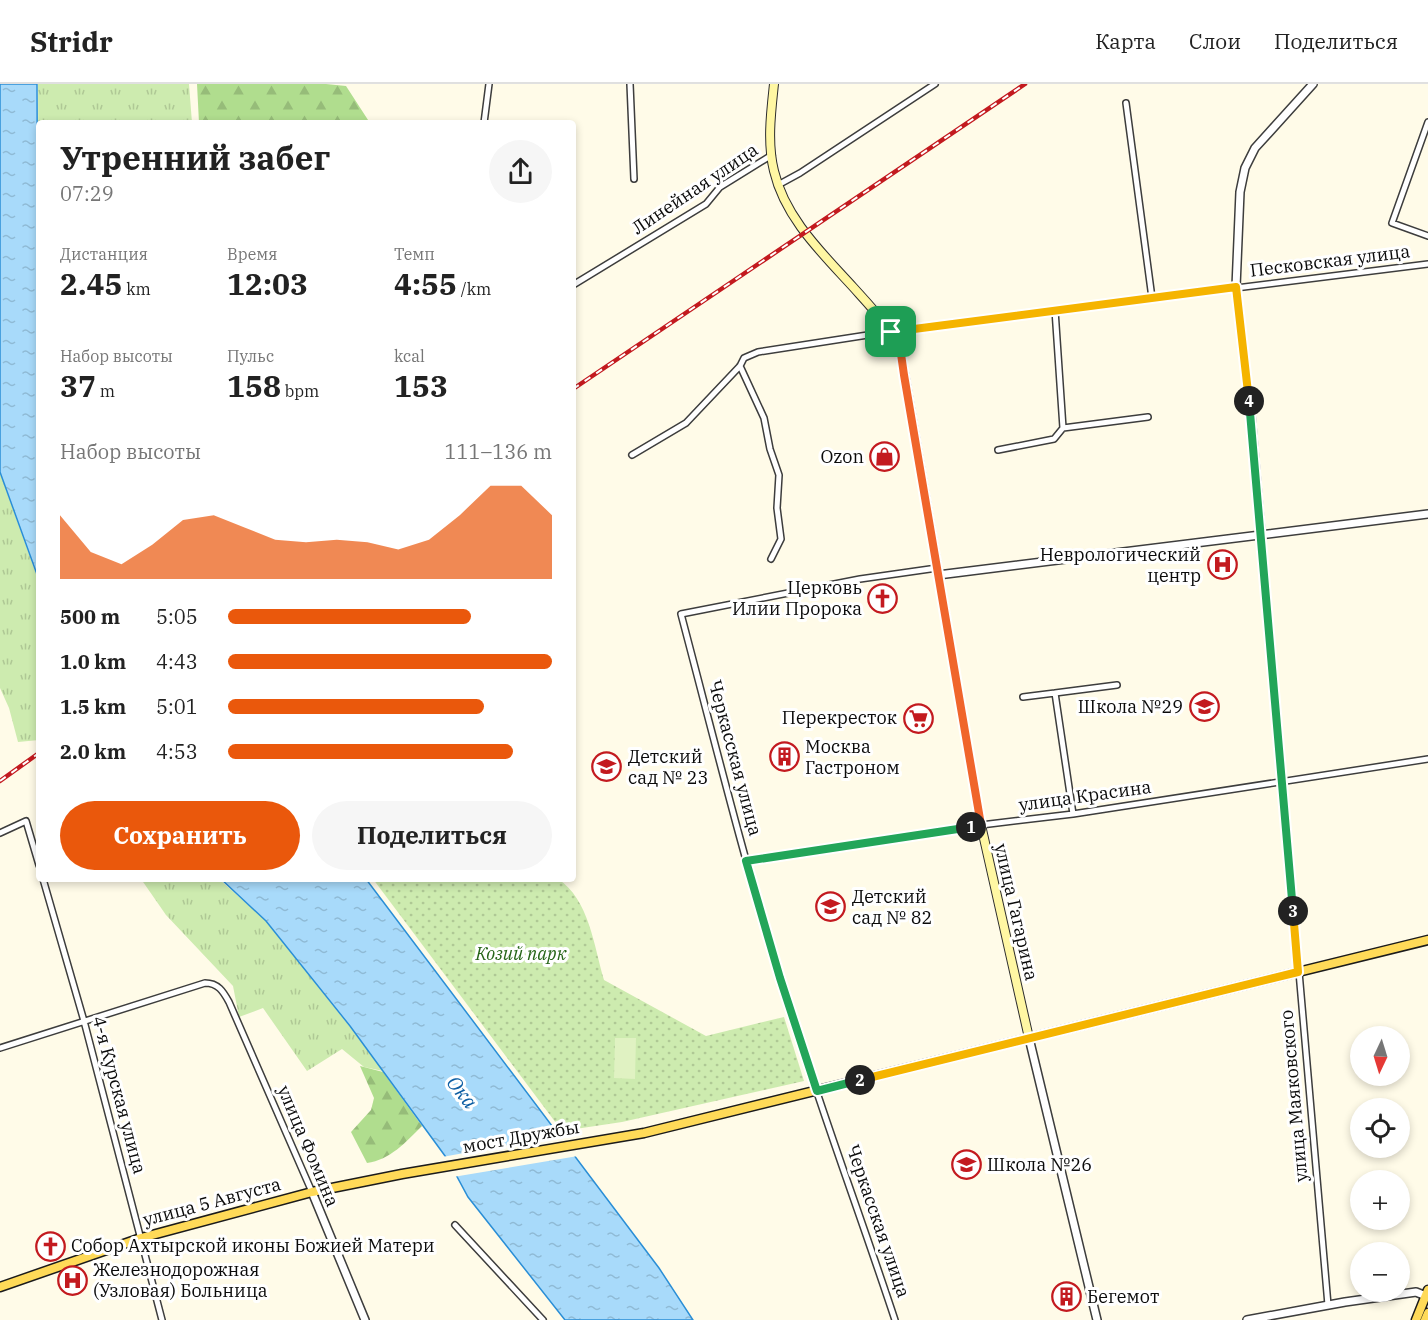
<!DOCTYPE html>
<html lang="ru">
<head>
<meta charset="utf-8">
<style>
  :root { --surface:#fff; --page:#f6f6f6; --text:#222; --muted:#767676; --line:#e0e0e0; --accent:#ea580c }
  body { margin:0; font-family:"IBM Plex Serif",serif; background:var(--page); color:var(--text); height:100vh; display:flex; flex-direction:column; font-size:22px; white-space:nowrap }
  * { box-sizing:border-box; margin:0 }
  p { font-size:20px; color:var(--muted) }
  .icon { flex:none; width:33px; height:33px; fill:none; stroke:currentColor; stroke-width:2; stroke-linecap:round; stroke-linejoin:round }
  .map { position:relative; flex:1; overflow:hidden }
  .panel { position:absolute; left:36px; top:36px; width:540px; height:762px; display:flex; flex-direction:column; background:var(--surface); border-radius:6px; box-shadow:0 3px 9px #0003 }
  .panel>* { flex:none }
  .needle { width:39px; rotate:184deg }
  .buttons { position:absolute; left:1350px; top:942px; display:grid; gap:12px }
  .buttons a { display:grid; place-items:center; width:60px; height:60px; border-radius:50%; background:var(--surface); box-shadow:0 3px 9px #0003; font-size:30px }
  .pin { position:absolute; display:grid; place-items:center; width:51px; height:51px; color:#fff; margin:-26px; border-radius:12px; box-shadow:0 3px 9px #0006 }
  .km { position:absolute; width:30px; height:30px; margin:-15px; border-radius:50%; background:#222; color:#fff; font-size:16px; line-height:30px; text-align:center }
  .round { display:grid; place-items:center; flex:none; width:63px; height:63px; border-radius:32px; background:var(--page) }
  .overview { display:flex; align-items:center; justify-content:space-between; height:102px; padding:0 24px }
  h1 { font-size:33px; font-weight:800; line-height:45px }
  .stats { display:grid; grid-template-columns:repeat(3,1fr); gap:9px; height:102px; padding:6px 24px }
  .stats div { display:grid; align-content:center }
  .stats b { font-size:30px; font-weight:800 }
  .stats small { font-size:16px; font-weight:400 }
  .stats p { font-size:16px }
  .chart { height:168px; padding:12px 24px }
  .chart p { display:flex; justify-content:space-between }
  .chart svg { width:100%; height:108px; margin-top:6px; fill:var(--accent); opacity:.7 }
  .primary-button { display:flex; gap:12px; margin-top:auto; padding:12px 24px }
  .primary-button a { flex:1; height:69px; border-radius:36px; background:var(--accent); color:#fff; font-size:24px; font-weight:800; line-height:69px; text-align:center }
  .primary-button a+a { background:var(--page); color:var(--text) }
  ul { padding:0 24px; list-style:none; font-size:20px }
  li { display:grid; grid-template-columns:96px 72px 1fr; align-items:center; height:45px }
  li i { height:15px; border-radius:8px; background:var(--accent) }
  header { display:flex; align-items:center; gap:36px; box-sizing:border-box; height:84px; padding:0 30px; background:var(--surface); border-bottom:2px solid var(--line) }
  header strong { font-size:28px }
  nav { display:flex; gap:33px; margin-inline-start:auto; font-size:21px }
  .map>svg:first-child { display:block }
  .grass { fill:url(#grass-tufts) }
  .forest { fill:url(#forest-firs) }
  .park { fill:url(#park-dots) }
  .pitch { fill:#e0f2c2 }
  .water { fill:url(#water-ripples); stroke:#2a8ed6; stroke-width:1.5 }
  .pier { fill:#fffbe8 }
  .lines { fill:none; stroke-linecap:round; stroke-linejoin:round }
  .minor-casing { stroke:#3d3d3d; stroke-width:8 }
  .tertiary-casing { stroke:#3d3d3d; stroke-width:10 }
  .secondary-casing { stroke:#2c2c2c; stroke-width:10 }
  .primary-casing { stroke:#1b1b1b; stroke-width:11 }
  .minor { stroke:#fff; stroke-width:5 }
  .tertiary { stroke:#fff; stroke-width:7 }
  .secondary { stroke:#fff7a3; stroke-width:8 }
  .primary { stroke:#ffda58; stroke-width:8 }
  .rail-casing { stroke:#c31a1f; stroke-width:4.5 }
  .rail { stroke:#fff; stroke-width:2; stroke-dasharray:7; stroke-linecap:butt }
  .split-1-casing { stroke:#fff; stroke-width:12 }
  .split-2-casing { stroke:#fff; stroke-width:12 }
  .split-3-casing { stroke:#fff; stroke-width:12 }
  .split-4-casing { stroke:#fff; stroke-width:12 }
  .split-5-casing { stroke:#fff; stroke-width:12 }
  .split-1 { stroke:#f0652b; stroke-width:8 }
  .split-2 { stroke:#22a559; stroke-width:8 }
  .split-3 { stroke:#f5b400; stroke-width:8 }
  .split-4 { stroke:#22a559; stroke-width:8 }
  .split-5 { stroke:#f5b400; stroke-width:8 }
  .labels { text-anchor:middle; stroke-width:6; stroke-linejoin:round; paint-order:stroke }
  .street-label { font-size:18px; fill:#0a0a0a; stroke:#fff }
  .poi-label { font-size:18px; fill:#0a0a0a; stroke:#fff; text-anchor:start }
  .park-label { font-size:18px; font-style:italic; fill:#266518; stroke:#fff }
  .water-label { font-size:20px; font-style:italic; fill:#0d5ea3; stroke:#fff }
</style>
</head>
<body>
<header>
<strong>Stridr</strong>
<nav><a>Карта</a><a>Слои</a><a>Поделиться</a></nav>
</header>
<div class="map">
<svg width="1428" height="1236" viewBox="0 0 1428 1236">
  <defs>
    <pattern id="grass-tufts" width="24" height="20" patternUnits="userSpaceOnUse" patternTransform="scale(1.5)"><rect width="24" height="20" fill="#cdebaf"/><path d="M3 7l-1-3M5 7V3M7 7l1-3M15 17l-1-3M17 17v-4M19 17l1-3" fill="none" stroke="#afc895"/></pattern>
    <pattern id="forest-firs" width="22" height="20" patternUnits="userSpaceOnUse" patternTransform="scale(1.5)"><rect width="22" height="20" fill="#b0dd8e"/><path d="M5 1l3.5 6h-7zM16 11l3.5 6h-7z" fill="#96bc79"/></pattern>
    <pattern id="park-dots" width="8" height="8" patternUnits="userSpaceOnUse" patternTransform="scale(1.5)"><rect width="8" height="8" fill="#cdebaf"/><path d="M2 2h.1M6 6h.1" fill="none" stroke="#afc895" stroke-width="1.8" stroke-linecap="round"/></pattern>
    <pattern id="water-ripples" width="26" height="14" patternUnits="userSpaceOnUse" patternTransform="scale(1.5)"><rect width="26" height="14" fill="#a8dafa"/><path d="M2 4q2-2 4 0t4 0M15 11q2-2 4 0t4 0" fill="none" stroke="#8fbad5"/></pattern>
  </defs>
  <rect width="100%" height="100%" fill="#fffbe8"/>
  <path class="grass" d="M38 0H189L192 39H39V194Z
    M0 389 39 498V656L18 658 9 624 0 604Z
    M141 795H219L266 837 350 943 383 987 364 983 342 965 307 987 263 924 239 933 233 902 166 831Z"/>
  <path class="forest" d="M197 0H326L346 2 370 39H199Z
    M360 982 383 988 422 1042C406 1058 390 1076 367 1079L351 1048 371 1026 374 1014Z"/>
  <path class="park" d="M373 795H558C589 815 594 862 604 896L706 952 784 933 804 997 622 1038 562 1047Z"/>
  <path class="pitch" d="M615 954H636L635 995 614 994Z"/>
  <path class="water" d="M0 0H37L39 496 0 388Z
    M221 795H366L659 1184 693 1236H565L468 1113 448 1076 350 942 266 837Z"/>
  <path class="pier" d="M563 1051 578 1072 453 1093 442 1073Z"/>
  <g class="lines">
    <defs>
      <path id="minor" d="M630 0 634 95
        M1126 19 1152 214
        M1428 38 1392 139 1428 152
        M484 39 489 0
        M778 101 800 89 935 0
        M573 201 706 120 720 103 772 71
        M1055 226 1063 344
        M740 282 764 334 770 365 779 391 777 424 781 455 771 475
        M998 366 1054 355 1063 344 1148 333
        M632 371 686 339 740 282 744 274 758 268 900 246 1428 180
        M1261 451 1328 1221
        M1023 613 1055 609
        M1073 730 1055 609 1117 601
        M0 749 26 737 39 781
        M746 777 981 741 1073 730 1428 675
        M43 795 84 937 162 1236
        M0 964 205 899C218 899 223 907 229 918L312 1108
        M455 1141 543 1236
        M895 1236C857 1121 814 1008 780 893 743 773 713 651 681 530L860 495 937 484"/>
      <path id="tertiary" d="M1261 451 1251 332 1236 203 1240 108 1245 84 1255 64 1313 0
        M938 491 1428 430
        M1029 954 1097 1236
        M312 1108 365 1236
        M1247 1236 1345 1218 1416 1208 1426 1212"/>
      <path id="secondary" d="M774 0C771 28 767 59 774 87 785 134 822 169 853 203 871 223 892 244 901 270L981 741 1029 954"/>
      <path id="primary" d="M0 1203 141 1154 312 1108 402 1090 644 1049 1428 856
        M1416 1236 1428 1206
        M1425 1236 1428 1229"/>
    </defs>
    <use href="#minor" class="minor-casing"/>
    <use href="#tertiary" class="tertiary-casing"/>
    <use href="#secondary" class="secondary-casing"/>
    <use href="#primary" class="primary-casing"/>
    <use href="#minor" class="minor"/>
    <use href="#tertiary" class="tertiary"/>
    <use href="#secondary" class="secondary"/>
    <use href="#primary" class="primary"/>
    <defs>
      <path id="rail" d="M573 305 1025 0
        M0 697 39 669"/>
    </defs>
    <use href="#rail" class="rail-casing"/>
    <use href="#rail" class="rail"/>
  </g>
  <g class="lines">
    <defs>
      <path id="split-1" d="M891 248 901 270 904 291 981 741 971 743"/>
      <path id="split-2" d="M860 996 817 1007 780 894 746 777 971 743"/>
      <path id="split-3" d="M860 996 1298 888 1293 827"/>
      <path id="split-4" d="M1249 317 1293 827"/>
      <path id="split-5" d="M891 248 1236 203 1249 317"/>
    </defs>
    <use href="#split-1" class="split-1-casing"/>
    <use href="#split-2" class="split-2-casing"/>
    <use href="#split-3" class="split-3-casing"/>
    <use href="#split-4" class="split-4-casing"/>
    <use href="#split-5" class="split-5-casing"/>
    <use href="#split-1" class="split-1"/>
    <use href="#split-2" class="split-2"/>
    <use href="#split-3" class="split-3"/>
    <use href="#split-4" class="split-4"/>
    <use href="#split-5" class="split-5"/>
  </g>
  <defs>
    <symbol id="shop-ring" viewBox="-11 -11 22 22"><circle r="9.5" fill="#fff" stroke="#c31a1f" stroke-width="1.5"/><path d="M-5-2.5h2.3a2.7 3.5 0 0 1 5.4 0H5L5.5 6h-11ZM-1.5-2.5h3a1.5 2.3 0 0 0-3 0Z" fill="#c31a1f"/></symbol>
    <symbol id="hospital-ring" viewBox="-11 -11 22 22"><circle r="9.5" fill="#fff" stroke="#c31a1f" stroke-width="1.5"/><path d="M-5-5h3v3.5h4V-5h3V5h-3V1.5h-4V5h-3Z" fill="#c31a1f"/></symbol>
    <symbol id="church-ring" viewBox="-11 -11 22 22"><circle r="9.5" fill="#fff" stroke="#c31a1f" stroke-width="1.5"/><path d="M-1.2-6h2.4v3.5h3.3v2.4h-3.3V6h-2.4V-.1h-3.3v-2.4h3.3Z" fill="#c31a1f"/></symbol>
    <symbol id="school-ring" viewBox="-11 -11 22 22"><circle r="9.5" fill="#fff" stroke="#c31a1f" stroke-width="1.5"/><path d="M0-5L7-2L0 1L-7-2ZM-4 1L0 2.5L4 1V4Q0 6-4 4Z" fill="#c31a1f"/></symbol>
    <symbol id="supermarket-ring" viewBox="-11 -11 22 22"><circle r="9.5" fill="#fff" stroke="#c31a1f" stroke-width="1.5"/><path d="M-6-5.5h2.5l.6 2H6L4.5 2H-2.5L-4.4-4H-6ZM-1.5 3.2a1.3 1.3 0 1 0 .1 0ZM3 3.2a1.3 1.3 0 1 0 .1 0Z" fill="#c31a1f"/></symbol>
    <symbol id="building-ring" viewBox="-11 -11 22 22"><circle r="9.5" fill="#fff" stroke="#c31a1f" stroke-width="1.5"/><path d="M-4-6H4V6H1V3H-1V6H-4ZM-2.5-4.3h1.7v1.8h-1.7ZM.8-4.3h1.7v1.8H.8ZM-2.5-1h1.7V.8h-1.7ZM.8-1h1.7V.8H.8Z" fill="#c31a1f"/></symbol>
  </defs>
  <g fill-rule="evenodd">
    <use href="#shop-ring" x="868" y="356" width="33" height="33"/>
    <use href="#hospital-ring" x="1206" y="464" width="33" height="33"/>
    <use href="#church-ring" x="866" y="498" width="33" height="33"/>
    <use href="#school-ring" x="1188" y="606" width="33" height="33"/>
    <use href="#supermarket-ring" x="902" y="618" width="33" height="33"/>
    <use href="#building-ring" x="768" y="656" width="33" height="33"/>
    <use href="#school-ring" x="590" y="666" width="33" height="33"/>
    <use href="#school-ring" x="814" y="806" width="33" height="33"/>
    <use href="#school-ring" x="950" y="1064" width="33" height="33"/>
    <use href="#church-ring" x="34" y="1146" width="33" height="33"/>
    <use href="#hospital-ring" x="56" y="1180" width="33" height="33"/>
    <use href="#building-ring" x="1050" y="1196" width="33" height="33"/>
  </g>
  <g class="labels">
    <g class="street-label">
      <text transform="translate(695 105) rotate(-34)" y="6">Линейная улица</text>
      <text transform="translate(1330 177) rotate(-7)" y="6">Песковская улица</text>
      <text transform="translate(735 674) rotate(75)" y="6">Черкасская улица</text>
      <text transform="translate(1085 712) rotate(-8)" y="6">улица Красина</text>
      <text transform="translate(1016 828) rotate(77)" y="6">улица Гагарина</text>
      <text transform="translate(119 1011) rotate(75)" y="6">4-я Курская улица</text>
      <text transform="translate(1294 1012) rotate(-95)" y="6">улица Маяковского</text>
      <text transform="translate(521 1053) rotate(-10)" y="6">мост Дружбы</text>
      <text transform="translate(308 1062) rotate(67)" y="6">улица Фомина</text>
      <text transform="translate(212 1118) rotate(-15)" y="6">улица 5 Августа</text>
      <text transform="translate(878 1137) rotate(71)" y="6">Черкасская улица</text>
    </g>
    <g class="poi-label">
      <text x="864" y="379" text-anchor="end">Ozon</text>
      <text x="1201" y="477" text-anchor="end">Неврологический<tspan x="1201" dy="21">центр</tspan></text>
      <text x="862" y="510" text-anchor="end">Церковь<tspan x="862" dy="21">Илии Пророка</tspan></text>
      <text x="1183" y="629" text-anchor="end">Школа №29</text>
      <text x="897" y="640" text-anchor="end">Перекресток</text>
      <text x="805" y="669">Москва<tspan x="805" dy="21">Гастроном</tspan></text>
      <text x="628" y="679">Детский<tspan x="628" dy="21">сад № 23</tspan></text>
      <text x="852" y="819">Детский<tspan x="852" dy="21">сад № 82</tspan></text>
      <text x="987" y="1087">Школа №26</text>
      <text x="71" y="1168">Собор Ахтырской иконы Божией Матери</text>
      <text x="93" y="1192">Железнодорожная<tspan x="93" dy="21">(Узловая) Больница</tspan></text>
      <text x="1087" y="1219">Бегемот</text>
    </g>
    <g class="park-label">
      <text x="521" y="876">Козий парк</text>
    </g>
    <g class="water-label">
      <text transform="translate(462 1008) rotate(51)" y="7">Ока</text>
    </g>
  </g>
</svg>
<div class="buttons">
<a><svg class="needle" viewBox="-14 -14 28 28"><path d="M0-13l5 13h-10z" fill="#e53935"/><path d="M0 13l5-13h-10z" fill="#767676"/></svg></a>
<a><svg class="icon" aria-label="locate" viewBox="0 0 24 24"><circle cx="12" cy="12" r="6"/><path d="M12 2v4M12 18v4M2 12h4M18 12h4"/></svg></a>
<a>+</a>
<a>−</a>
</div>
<div class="pin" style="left:891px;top:248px;background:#1e9e55"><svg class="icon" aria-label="arrive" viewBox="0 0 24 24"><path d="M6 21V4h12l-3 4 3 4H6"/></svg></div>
<b class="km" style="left:971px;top:743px">1</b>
<b class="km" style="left:860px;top:996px">2</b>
<b class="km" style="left:1293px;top:827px">3</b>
<b class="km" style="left:1249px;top:317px">4</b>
<section class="panel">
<div class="overview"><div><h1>Утренний забег</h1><p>07:29</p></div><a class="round"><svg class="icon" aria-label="share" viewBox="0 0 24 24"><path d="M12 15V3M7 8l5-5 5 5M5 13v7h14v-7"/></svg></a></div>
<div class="stats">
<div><p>Дистанция</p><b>2.45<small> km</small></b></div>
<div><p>Время</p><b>12:03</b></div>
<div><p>Темп</p><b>4:55<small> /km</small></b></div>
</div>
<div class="stats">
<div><p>Набор высоты</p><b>37<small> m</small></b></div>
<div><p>Пульс</p><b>158<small> bpm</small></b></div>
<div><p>kcal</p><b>153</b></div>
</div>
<div class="chart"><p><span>Набор высоты</span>111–136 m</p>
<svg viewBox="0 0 160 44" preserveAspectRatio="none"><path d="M0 44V18L10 33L20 38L30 30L40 20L50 18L60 23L70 28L80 29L90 28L100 29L110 32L120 28L130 18L140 6L150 6L160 18V44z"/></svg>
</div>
<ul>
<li><b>500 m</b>5:05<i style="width:75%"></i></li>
<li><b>1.0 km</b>4:43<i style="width:100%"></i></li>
<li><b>1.5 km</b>5:01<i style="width:79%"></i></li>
<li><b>2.0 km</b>4:53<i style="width:88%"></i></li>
</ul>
<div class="primary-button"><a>Сохранить</a><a>Поделиться</a></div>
</section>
</div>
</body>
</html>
